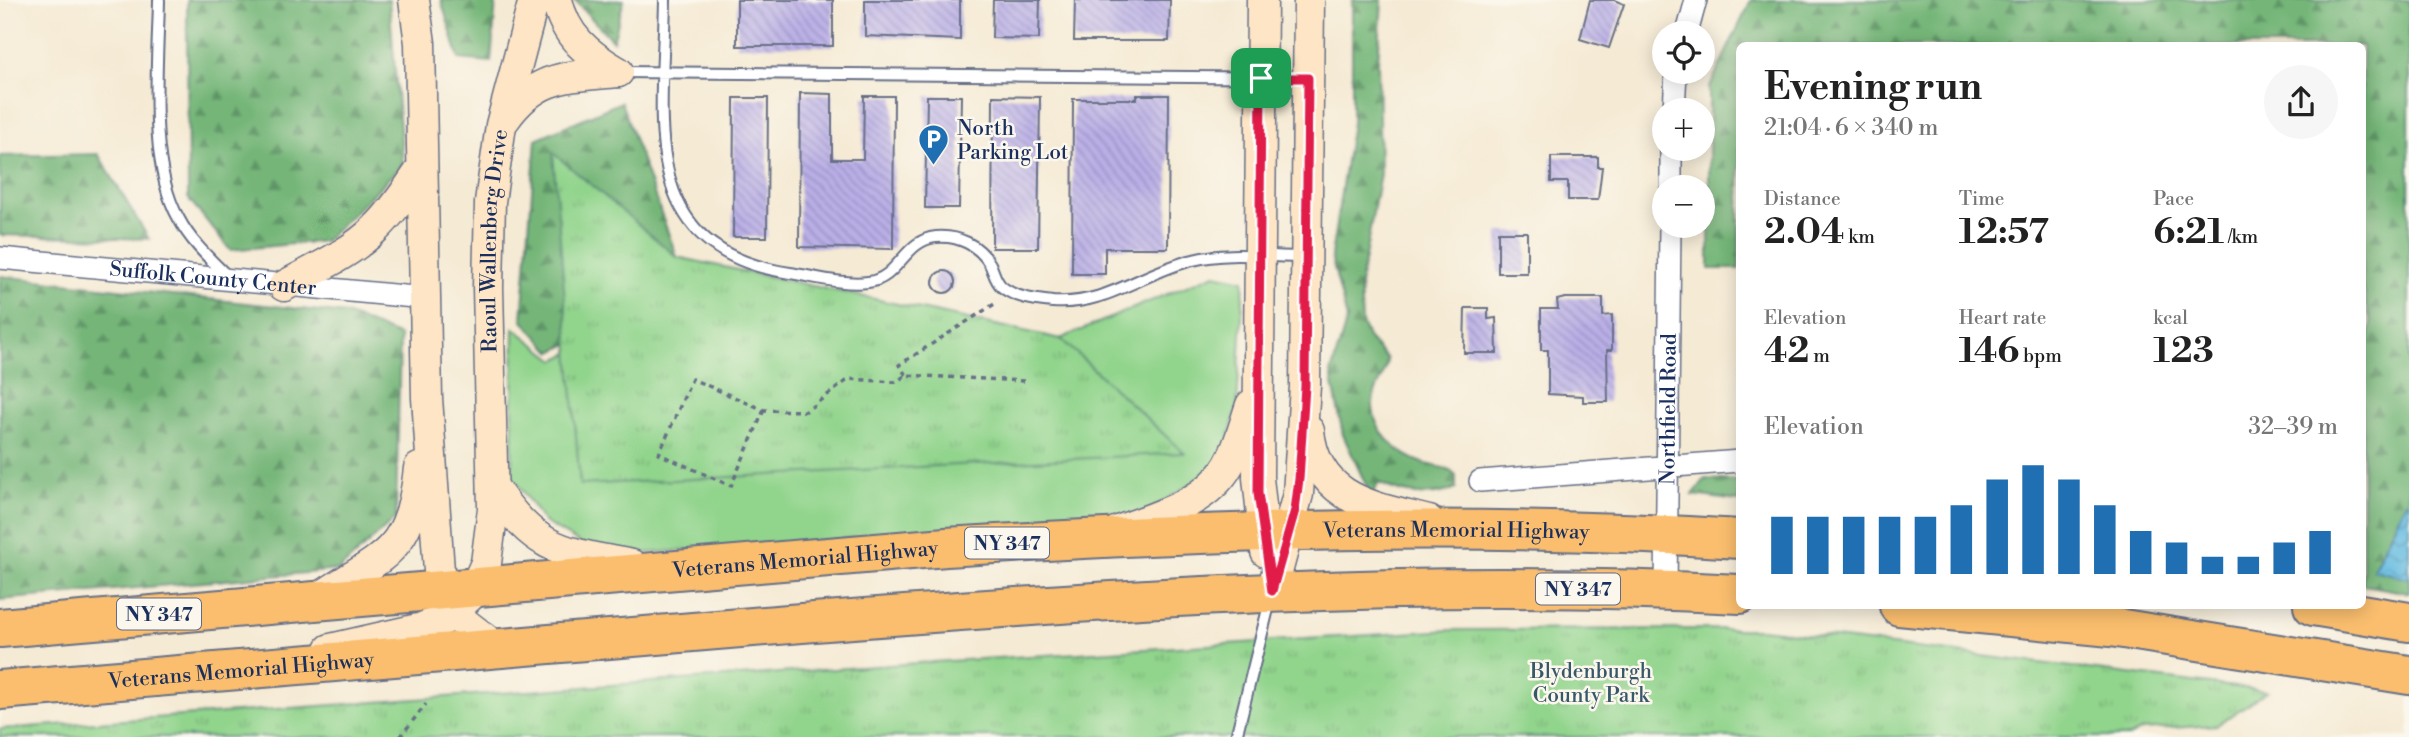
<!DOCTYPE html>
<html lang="en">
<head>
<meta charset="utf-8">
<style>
  :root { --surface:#fff; --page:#f6f6f6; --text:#222; --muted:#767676; --accent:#1f6fb2 }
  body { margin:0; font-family:"Libre Bodoni",serif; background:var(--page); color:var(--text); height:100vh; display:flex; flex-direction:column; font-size:26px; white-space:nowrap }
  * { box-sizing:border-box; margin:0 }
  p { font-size:23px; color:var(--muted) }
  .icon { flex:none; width:38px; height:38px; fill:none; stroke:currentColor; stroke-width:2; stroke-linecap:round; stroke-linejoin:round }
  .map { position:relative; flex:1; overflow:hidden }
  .side { position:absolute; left:1736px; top:42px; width:630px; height:567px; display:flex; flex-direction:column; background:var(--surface); border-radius:10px; box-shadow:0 4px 18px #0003 }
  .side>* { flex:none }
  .fabs { position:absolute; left:1652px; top:21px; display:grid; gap:14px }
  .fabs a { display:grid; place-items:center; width:63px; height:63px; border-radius:50%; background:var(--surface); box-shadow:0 4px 18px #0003; font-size:35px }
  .pin { position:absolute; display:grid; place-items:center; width:60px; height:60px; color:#fff; margin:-30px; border-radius:14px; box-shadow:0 4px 10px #0006 }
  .round { display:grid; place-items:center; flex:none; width:74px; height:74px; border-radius:37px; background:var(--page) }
  .head { display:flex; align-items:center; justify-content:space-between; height:119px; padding:0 28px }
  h1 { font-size:38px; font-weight:700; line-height:52px }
  .metrics { display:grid; grid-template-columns:repeat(3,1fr); gap:10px; height:119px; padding:7px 28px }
  .metrics div { display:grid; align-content:center }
  .metrics b { font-size:35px; font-weight:700 }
  .metrics small { font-size:19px; font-weight:400 }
  .metrics p { font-size:19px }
  .chart { height:196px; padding:14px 28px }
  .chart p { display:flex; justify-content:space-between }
  .chart svg { width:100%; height:126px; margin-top:7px; stroke:var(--accent); stroke-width:6 }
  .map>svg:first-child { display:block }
  .green { fill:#91d48c; stroke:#568275; stroke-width:2 }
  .forest { fill:url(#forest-firs); stroke:#48726b; stroke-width:2 }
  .park { fill:url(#park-tufts); stroke:#568275; stroke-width:2 }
  .water { fill:url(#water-waves); stroke:#4076a0; stroke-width:2 }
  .building { fill:url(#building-back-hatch) }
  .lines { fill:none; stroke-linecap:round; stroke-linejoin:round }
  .lane-casing { stroke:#677087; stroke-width:14 }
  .street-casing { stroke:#677087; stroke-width:24 }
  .secondary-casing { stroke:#677087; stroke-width:33 }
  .highway-casing { stroke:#677087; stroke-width:42 }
  .path { stroke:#677087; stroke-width:3.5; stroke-dasharray:5 5; stroke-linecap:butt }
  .lane { stroke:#fff; stroke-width:10 }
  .street { stroke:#fff; stroke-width:21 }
  .secondary { stroke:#fde5c5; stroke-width:30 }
  .highway { stroke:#fabe6e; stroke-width:38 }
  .route-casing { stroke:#fff; stroke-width:14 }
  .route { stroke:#e11d48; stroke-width:9 }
  .labels { text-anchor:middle; stroke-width:5; stroke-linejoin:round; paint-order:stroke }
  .shield { fill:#fbf7ec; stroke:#5e6b89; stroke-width:2 }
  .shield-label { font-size:19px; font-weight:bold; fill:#1b2f5e }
  .poi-label { font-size:21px; fill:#1b2f5e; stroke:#fbf7ec; text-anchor:start }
  .street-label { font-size:21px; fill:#1b2f5e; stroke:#fbf7ec }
  .park-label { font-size:21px; fill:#38586a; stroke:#fbf7ec }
</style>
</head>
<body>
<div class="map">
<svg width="2409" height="737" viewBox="0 0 2409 737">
  <defs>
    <pattern id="forest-firs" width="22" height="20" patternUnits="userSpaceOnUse" patternTransform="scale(1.75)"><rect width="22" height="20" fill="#74b678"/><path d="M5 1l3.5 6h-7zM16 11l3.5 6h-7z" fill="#5e9466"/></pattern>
    <pattern id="park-tufts" width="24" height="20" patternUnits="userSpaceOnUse" patternTransform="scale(1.75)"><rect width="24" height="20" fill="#91d48c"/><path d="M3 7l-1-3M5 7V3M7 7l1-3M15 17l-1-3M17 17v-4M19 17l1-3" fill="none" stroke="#7cb67b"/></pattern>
    <pattern id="water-waves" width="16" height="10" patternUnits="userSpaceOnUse" patternTransform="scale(1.75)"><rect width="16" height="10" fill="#65bce2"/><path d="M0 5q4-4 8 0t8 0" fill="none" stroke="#5299ba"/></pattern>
    <pattern id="building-back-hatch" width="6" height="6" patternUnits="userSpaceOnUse" patternTransform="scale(1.75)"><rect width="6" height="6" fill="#baafe7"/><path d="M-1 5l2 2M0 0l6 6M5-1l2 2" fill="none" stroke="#968fbe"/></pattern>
  </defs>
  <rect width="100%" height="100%" fill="#fbf7ec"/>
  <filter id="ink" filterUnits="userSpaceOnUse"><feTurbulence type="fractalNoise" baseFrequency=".0143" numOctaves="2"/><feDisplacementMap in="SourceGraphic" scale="14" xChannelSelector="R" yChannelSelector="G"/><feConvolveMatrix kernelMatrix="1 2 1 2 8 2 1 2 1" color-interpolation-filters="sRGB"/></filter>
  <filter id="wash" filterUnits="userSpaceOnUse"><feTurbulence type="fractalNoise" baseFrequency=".00686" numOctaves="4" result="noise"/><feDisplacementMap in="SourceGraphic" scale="28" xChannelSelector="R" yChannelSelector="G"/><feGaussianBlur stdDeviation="1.57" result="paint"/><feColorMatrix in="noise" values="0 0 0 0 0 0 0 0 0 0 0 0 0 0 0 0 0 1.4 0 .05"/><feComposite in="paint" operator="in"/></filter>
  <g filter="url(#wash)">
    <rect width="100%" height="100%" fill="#f5ead4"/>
    <path class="green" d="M1215 274 1244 280 1237 407 1222 464 1137 518 602 556 544 522 512 476 514 328 555 360 696 292 1060 339Z"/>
    <path class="forest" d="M187 0H389L403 164 325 241 230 250 188 198Z
      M441 0H496L491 62 459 59Z
      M574 0H624L613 41Z
      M1352 0H1382L1378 63 1380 174 1360 285 1362 323 1368 338 1387 359C1387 376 1372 389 1373 406 1374 434 1400 456 1426 464 1438 467 1447 467 1456 476V488C1432 499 1403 495 1379 483L1371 496 1343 435 1331 373 1347 319 1331 256 1352 123Z
      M1751 0H2409V501L2406 502 2373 569 2409 578V593L2363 585 2362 353 2367 350 2371 324 2362 284V46H1740L1739 269H1709V88Z
      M621 102 687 285 552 352 522 320 536 139Z
      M98 154 149 239 0 235V156Z
      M0 276 346 314 400 336 396 518 339 570 0 600Z
      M1705 479 1739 481V501L1693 495Z"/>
    <path class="park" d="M553 153 677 257 1061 339 1184 453 580 485Z
      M1762 629 2267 691 2217 725 2142 730 2129 737H0V729L932 662 1452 630Z"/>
    <path class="water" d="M2409 501V578L2373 570 2406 502Z"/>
    <g id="blocks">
      <path class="building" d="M737 0H833V46H737Z
        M865 0H960V40L865 36Z
        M993 0H1040L1039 39 992 38Z
        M1075 0H1170L1169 41H1074Z
        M1590 0H1614L1624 4 1609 48 1580 39Z
        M800 93 832 94V159H863L864 96H894L893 249 799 247Z
        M1137 95H1169L1168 248H1105V274H1072L1073 99H1137Z
        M927 96H961L959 208H925Z
        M993 96 1040 97 1038 248H992Z
        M734 98H768L767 237H733Z
        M1551 157H1598V167H1602L1598 200H1568V182H1551Z
        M1498 232H1527V273H1498Z
        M933 282a11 11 0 1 1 22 0a11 11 0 1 1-22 0Z
        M1565 298H1603V316L1612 315V350H1607L1608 402H1583V396L1548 394V350H1541V309H1558L1557 300Z
        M1465 308H1488V319L1496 318 1497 353H1464Z"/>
    </g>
  </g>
  <g filter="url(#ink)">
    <use href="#blocks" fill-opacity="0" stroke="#677087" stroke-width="2"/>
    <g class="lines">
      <defs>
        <path id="lane" d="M159 0C158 63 147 164 179 219 191 242 210 259 228 277
          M665 0C663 120 634 250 790 273 815 277 843 285 868 282 899 279 904 240 936 237 958 235 979 245 990 264 994 272 995 281 1002 287 1015 298 1036 300 1053 302 1106 306 1143 272 1193 260 1227 251 1268 257 1304 257
          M618 72 1306 78
          M1236 737 1270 601"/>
        <g id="street">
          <path d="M1687 33 1696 0"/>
          <path d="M1674 110 1676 72"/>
          <path d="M1671 187V149"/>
          <path id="s1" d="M0 258 425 298"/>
          <path d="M1480 481 1740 461"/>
          <path id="s2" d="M1666 591 1670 226"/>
        </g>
        <g id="secondary">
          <path d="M414 0 420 43 427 398 439 571 448 602 462 621 497 648"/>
          <path d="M557 0C565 36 587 54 618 72"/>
          <path d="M1262 0 1258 478 1266 552"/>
          <path d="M505 119C537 74 567 77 618 72"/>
          <path d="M284 286C315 269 350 254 376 228 394 211 408 188 422 168"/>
          <path d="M1309 431C1316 500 1374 507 1429 521"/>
          <path d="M493 487C537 551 559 551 632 565"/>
          <path d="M1118 531C1156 516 1206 504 1228 466 1239 448 1244 425 1251 405"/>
          <path d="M1272 591 1298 494 1305 386 1309 0"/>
          <path d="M318 599C383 554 410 556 419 468"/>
          <path id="s3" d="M330 649 422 628 447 618 472 594 486 563 493 509 488 287 490 202 501 125 534 0"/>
        </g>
        <g id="highway">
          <path d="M1899 606 2111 627 2409 675"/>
          <path d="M2313 606 2409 622"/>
          <path id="s4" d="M0 628 946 547C1210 530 1475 522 1740 539"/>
          <path id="s5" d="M0 690C259 669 518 647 777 625 1098 599 1418 577 1740 594"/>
        </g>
      </defs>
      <use href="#lane" class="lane-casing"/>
      <use href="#street" class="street-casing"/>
      <use href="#secondary" class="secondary-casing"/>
      <use href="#highway" class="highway-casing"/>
      <path class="path" d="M906 375 899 365 996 303
        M764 410 731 486 659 454 692 379 764 410 806 411 849 379 896 382 906 375 1025 381
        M400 737 426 704"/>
      <use href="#lane" class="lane"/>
      <use href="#street" class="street"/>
      <use href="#secondary" class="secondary"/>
      <use href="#highway" class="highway"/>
    </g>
  </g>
  <g class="lines" filter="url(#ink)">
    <defs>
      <path id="route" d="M1261 78H1308L1305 386 1299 479 1295 510 1272 591 1258 493Z"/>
    </defs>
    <use href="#route" class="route-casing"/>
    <use href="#route" class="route"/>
  </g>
  <defs>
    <symbol id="parking-pin" viewBox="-11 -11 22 30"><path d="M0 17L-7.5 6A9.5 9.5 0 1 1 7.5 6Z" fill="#1f6fb2" stroke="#fbf7ec"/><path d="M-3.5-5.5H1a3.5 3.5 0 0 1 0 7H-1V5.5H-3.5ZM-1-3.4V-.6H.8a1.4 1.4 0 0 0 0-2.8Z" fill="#fff"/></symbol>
  </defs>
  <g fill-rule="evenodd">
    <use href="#parking-pin" x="916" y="122" width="35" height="47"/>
  </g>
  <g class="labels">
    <g class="shield">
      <rect x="965" y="527.5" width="84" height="31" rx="5"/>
      <rect x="1536" y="573.5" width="84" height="31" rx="5"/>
      <rect x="117" y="598.5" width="84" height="31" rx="5"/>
    </g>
    <g class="shield-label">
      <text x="1007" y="550">NY 347</text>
      <text x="1578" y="596">NY 347</text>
      <text x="159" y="621">NY 347</text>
    </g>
    <g class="poi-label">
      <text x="957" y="135">North<tspan x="957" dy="24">Parking Lot</tspan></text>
    </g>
    <g class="street-label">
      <text dy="7" stroke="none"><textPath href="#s3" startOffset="513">Raoul Wallenberg Drive</textPath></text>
      <text dy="7" stroke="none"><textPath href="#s1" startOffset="214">Suffolk County Center</textPath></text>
      <text dy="7" stroke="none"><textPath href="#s2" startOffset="182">Northfield Road</textPath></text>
      <text dy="7" stroke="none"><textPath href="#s4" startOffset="1460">Veterans Memorial Highway</textPath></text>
      <text dy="7" stroke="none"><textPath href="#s4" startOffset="808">Veterans Memorial Highway</textPath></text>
      <text dy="7" stroke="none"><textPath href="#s5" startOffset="242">Veterans Memorial Highway</textPath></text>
    </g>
    <g class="park-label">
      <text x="1591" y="678">Blydenburgh<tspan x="1591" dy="24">County Park</tspan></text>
    </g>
  </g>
</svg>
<div class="fabs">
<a><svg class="icon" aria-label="locate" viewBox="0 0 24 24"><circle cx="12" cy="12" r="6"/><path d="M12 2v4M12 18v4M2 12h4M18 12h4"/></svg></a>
<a>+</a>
<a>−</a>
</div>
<div class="pin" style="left:1261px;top:78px;background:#1e9e55"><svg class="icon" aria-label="arrive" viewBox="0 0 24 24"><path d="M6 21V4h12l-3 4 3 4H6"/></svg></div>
<section class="side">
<div class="head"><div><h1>Evening run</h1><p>21:04 · 6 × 340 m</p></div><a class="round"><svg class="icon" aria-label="share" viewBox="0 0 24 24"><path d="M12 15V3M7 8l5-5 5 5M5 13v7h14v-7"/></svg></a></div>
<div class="metrics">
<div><p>Distance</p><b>2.04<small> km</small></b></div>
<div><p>Time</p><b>12:57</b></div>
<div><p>Pace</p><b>6:21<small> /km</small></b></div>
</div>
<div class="metrics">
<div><p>Elevation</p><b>42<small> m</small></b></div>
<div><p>Heart rate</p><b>146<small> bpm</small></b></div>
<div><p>kcal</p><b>123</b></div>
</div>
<div class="chart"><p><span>Elevation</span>32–39 m</p>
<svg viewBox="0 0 160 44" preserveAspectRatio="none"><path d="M5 44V24M15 44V24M25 44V24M35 44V24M45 44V24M55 44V20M65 44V11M75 44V6M85 44V11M95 44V20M105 44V29M115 44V33M125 44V38M135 44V38M145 44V33M155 44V29"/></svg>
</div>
</section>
</div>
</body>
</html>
